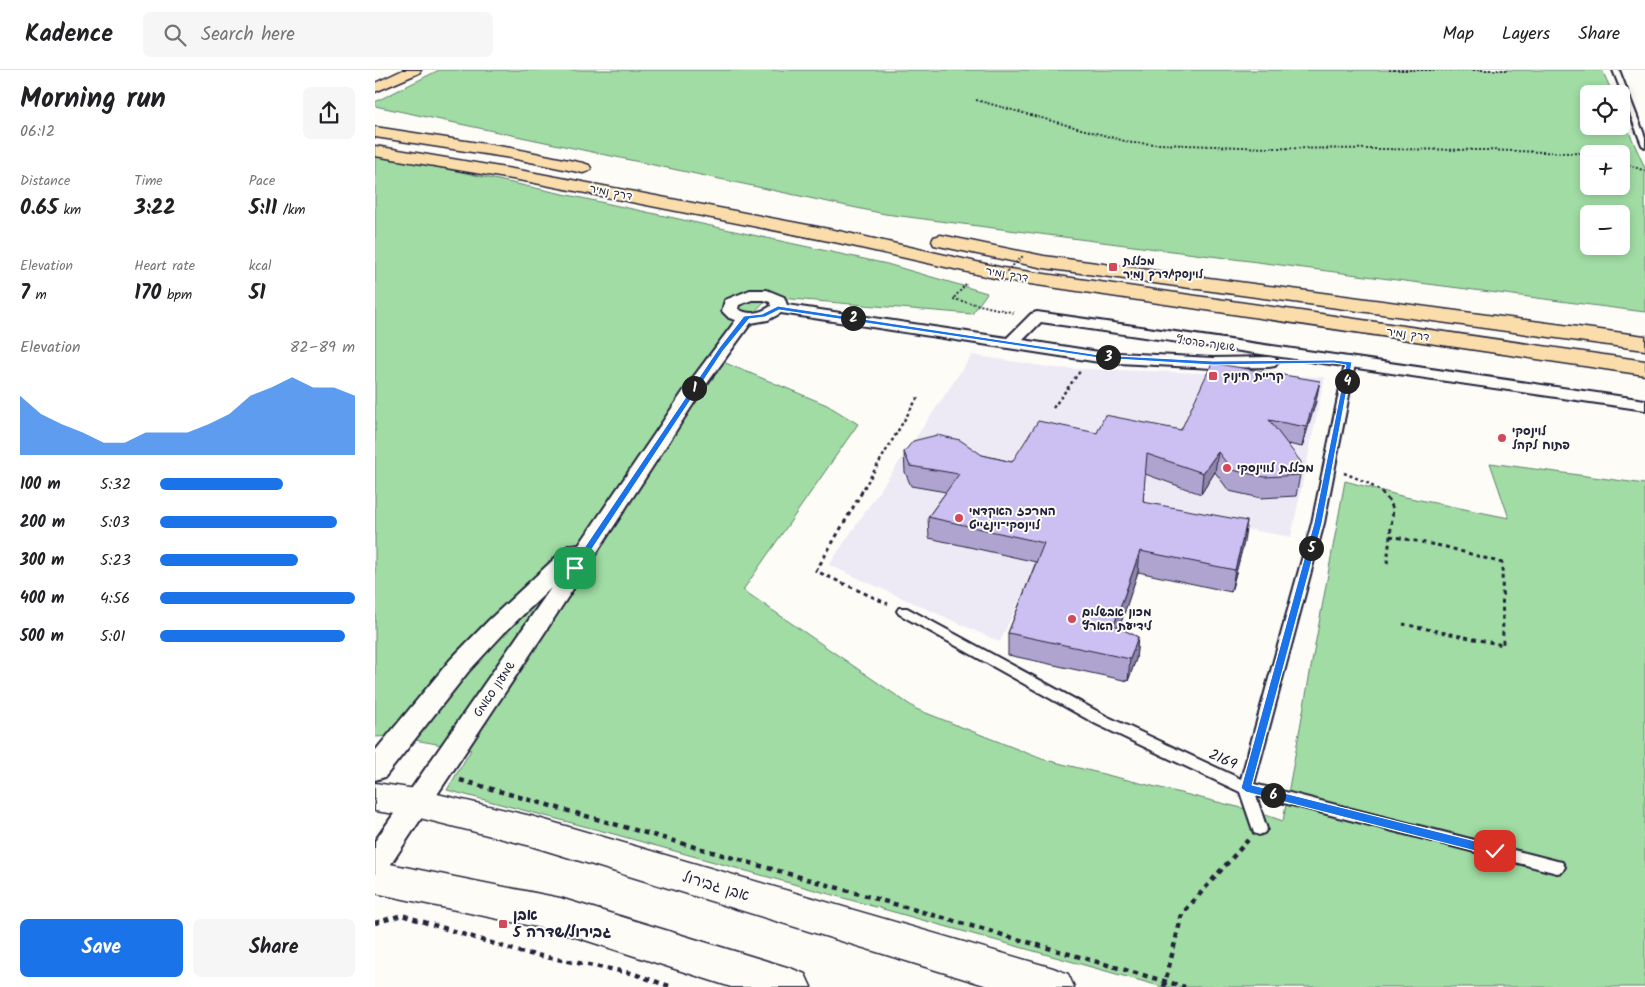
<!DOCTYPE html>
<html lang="en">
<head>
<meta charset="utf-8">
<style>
  :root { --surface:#fff; --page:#f6f6f6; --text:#202124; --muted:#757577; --line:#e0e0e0; --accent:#1a73e8 }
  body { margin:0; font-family:Kalam,"Playpen Sans Hebrew",sans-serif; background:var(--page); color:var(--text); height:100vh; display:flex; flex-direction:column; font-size:19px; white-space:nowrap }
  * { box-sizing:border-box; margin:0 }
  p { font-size:16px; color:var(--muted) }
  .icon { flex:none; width:28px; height:28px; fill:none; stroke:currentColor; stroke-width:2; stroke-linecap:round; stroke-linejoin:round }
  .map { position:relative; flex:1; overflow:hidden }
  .panel { display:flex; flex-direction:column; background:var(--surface); width:375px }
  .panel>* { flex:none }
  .fabs { position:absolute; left:1205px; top:15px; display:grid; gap:10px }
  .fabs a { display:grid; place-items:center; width:50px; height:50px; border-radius:8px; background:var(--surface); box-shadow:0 2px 8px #0003; font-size:25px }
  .pin { position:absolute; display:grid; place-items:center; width:42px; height:42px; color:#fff; margin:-21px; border-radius:10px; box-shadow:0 2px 8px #0006 }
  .km { position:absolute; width:25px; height:25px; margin:-12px; border-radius:50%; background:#222; color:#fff; font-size:14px; line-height:25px; text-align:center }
  .round { display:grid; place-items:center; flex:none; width:52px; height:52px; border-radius:8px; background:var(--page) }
  .head { display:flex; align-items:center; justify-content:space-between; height:85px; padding:0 20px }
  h1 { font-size:28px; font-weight:600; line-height:38px }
  .stats { display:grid; grid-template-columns:repeat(3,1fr); gap:8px; height:85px; padding:5px 20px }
  .stats div { display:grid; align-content:center }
  .stats b { font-size:21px; font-weight:600 }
  .stats small { font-size:14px; font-weight:400 }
  .stats p { font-size:14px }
  .chart { height:140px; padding:10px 20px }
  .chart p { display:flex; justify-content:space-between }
  .chart svg { width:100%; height:90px; margin-top:5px; fill:var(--accent); opacity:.7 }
  .primary-button { display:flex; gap:10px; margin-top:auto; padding:10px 20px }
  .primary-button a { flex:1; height:58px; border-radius:8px; background:var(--accent); color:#fff; font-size:20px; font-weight:600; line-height:58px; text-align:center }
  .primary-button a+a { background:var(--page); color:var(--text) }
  ul { padding:0 20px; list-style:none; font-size:16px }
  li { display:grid; grid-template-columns:80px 60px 1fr; align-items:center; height:38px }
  li i { height:12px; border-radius:6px; background:var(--accent) }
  header { display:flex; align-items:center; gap:30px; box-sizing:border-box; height:70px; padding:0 25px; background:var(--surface); border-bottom:1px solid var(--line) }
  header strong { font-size:24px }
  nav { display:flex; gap:28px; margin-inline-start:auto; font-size:18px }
  .search { width:350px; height:45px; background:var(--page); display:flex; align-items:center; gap:12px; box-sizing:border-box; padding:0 18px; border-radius:8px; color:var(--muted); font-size:19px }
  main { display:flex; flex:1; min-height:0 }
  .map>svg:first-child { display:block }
  .built { fill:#eeeaf5 }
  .green { fill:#a0dca3; stroke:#617f6f; fill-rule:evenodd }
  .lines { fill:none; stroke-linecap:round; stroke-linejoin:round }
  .lane-casing { stroke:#22223b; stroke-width:4 }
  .street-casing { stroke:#22223b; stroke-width:4 }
  .secondary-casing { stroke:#22223b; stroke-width:3 }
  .highway-casing { stroke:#22223b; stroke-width:3 }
  .path-far3 { stroke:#22223b; stroke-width:2; stroke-dasharray:2 2; stroke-linecap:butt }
  .path-far2 { stroke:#22223b; stroke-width:2.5; stroke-dasharray:3 3; stroke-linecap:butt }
  .path-far1 { stroke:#22223b; stroke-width:3; stroke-dasharray:4 4; stroke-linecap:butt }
  .path { stroke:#22223b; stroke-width:4.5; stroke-dasharray:5 5; stroke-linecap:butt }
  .lane { fill:#fdfcf7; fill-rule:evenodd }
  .street { fill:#fdfcf7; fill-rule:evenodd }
  .secondary { fill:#fdfcf7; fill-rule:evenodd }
  .highway { fill:#faddab; fill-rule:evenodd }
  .path-bridge { stroke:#22223b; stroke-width:2; stroke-dasharray:2 2; stroke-linecap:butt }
  .wall { fill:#afa4cf; stroke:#22223b }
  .shaded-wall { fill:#8f86a9; stroke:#22223b }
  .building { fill:#ccbff1; stroke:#22223b }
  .route { fill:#1a73e8; stroke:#fff }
  .poi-dot { fill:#d1495b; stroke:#fdfcf7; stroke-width:2 }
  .labels { text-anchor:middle; stroke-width:4; stroke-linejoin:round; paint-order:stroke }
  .far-street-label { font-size:11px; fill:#22223b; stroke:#fdfcf7 }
  .far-poi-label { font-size:11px; font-weight:bold; fill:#22223b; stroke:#fdfcf7; text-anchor:start }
  .poi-label { font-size:12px; font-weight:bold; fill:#22223b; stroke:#fdfcf7; text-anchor:start }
  .street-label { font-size:12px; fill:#22223b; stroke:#fdfcf7 }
  .near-street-label { font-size:15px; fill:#22223b; stroke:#fdfcf7 }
  .near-poi-label { font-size:15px; font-weight:bold; fill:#22223b; stroke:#fdfcf7; text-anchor:start }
</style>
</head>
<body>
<header>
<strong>Kadence</strong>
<div class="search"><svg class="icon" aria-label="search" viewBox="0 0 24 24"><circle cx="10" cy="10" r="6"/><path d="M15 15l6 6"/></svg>Search here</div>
<nav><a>Map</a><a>Layers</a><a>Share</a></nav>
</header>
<main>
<section class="panel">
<div class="head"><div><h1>Morning run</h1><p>06:12</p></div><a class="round"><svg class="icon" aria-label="share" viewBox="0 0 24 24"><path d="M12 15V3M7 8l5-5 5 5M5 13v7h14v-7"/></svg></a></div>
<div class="stats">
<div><p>Distance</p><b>0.65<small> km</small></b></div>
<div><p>Time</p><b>3:22</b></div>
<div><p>Pace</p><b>5:11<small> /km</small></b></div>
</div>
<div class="stats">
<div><p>Elevation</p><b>7<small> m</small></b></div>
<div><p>Heart rate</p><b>170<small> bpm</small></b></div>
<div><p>kcal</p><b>51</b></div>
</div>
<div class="chart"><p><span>Elevation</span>82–89 m</p>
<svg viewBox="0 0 160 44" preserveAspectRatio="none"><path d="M0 44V15L10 24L20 29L30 33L40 38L50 38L60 33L70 33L80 33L90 29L100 24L110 15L120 11L130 6L140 11L150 11L160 15V44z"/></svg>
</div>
<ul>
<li><b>100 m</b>5:32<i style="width:63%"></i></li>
<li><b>200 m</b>5:03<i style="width:91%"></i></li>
<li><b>300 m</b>5:23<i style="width:71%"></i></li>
<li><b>400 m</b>4:56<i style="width:100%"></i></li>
<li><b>500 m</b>5:01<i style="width:95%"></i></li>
</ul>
<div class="primary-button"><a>Save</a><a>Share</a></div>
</section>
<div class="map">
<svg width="1270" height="917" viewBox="0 0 1270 917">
  <rect width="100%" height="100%" fill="#fdfcf7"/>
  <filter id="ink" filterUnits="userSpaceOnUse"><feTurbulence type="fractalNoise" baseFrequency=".02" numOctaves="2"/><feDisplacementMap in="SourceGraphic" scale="10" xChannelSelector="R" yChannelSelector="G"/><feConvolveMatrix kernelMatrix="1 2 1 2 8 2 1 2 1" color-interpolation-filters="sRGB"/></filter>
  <g filter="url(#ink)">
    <path class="built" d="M597 285 680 298 950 307 916 467 691 428 625 572 454 495Z"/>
    <path class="green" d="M64 0H1227L1238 24H1214V56H1246V44L1270 98V242L510 144 0 36V32ZM1214 84H1246V116H1214ZM1214 144H1246V176H1214Z
      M0 85 12 86 512 194 612 223 597 244 405 228 392 229 336 287 452 335 483 354 368 520 541 639 667 689 879 741 908 751 970 411 1030 427 1134 448 1115 393 1270 414V917H788L235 763 72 720 96 680 17 666 0 667Z"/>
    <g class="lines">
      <defs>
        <path id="lane" d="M1238 0H1244L1270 67V77L1267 75Z
          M975 291 980 294 949 453 879 714 1182 791 1187 792 1190 797 1187 802 1182 803 881 726 892 759 889 763 884 765 879 763 865 722 721 654 524 544 522 541 524 538H532L731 646 866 709 937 453 970 294Z"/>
        <path id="street" d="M375 220H392L409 227 412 235 632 268 656 244 662 242 1270 330V340L666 252 648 270 724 282 838 288 894 287 900 288 903 292 900 296 894 297 838 298 724 292 406 243 393 250 376 253 328 319 172 559 10 803 0 806V771L176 518 130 562 93 602 10 707 0 710V681L75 590 114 550 193 476 204 475 314 313 361 250 354 248 347 241 350 230ZM377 230H389L395 232 396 236C386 243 374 246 363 239L364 235Z"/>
        <path id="secondary" d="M0 713 41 719 156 746 678 898 693 904 699 917H616L156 776 41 747 0 741Z
          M0 791 185 828 415 898 430 904 436 917H356L185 862 0 823Z"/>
        <path id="highway" d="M28 0H46L44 3 0 22V13Z
          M0 57 136 78 208 93 214 95 216 98 214 101 208 103 136 88 0 67Z
          M0 76 155 102 464 161 628 198 1270 291V305L628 210 464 173 155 112 0 86Z
          M566 165 669 186 1270 266V280L669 198 559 175 557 171 559 167Z"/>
      </defs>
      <use href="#lane" class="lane-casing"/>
      <use href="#street" class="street-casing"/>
      <use href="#secondary" class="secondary-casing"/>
      <use href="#highway" class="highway-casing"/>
      <path class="path-far3" d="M1014 0H1134
        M601 30 757 73 893 78 1111 80 1223 84
        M1246 92 1270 101
        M591 214 578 229 640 243"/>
      <path class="path-far2" d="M678 338 706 300
        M969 403 991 412 1008 423
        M486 423 543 327"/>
      <path class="path-far1" d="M487 422 441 501 513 534
        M1006 422 1015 432 1018 439 1012 494
        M1015 466 1071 477 1127 493 1128 575 1028 554"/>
      <path class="path" d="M85 710 810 917
        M0 853 27 845 145 882 256 903 297 917
        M789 917 807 844 873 770"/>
      <use href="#lane" class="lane"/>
      <use href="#street" class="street"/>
      <use href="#secondary" class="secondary"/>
      <use href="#highway" class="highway"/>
      <path class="path-bridge" d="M626 207 649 185"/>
    </g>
    <path class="wall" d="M941 331 927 377 913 374 925 405 921 426 886 428 854 421 840 402 826 424 770 404 768 432 869 472 856 522 763 502 744 558 763 567 761 589 753 611 633 585V563L661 492 554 468 553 447 571 422 536 416 530 402 529 382 607 385 637 392 722 363 806 360Z"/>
    <path class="shaded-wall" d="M945 311 941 331 927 377 931 357Z
      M843 382 840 402 826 424 828 403Z
      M872 451 869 472 856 522 860 500Z
      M765 481 763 502 738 577 739 555Z
      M763 567 761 589 753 611 755 589Z"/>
    <path class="building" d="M837 293 945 311 931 357 894 350 926 392 925 405 890 407 857 400 843 382 828 403 772 384 768 432 872 451 860 500 765 481 739 555 763 567 755 589 633 563 669 473 553 447 584 404 535 396 529 382 538 371 562 365 585 370 607 385 637 392 663 351 722 363 730 345 806 360Z"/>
  </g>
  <path class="route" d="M403 236 724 285 838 291 959 290 977 292 947 453 877 715 1120 776 1126 781 1124 784 1120 786 871 722 866 718 939 453 971 295 959 293 838 295 724 288 404 240 390 247 374 249 348 281 203 500H197V496L344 278 369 246 387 244Z"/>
  <g class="poi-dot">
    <rect x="733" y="192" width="10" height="10" rx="2.5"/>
    <rect x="833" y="301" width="10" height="10" rx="2.5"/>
    <circle cx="1127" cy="368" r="5"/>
    <circle cx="852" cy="398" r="5"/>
    <circle cx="584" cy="448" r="5"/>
    <circle cx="697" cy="549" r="5"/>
    <rect x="123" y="849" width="10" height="10" rx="2.5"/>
  </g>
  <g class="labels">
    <g class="far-street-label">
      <text transform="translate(236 122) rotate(11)" y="4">דרך נמיר</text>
      <text transform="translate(632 204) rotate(10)" y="4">דרך נמיר</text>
      <text transform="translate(1033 264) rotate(8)" y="4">דרך נמיר</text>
      <text transform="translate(831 273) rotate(8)" y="4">שושנה פרסיץ</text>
    </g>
    <g class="far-poi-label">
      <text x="748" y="195">מכללת<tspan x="748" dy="13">לוינסקי/דרך נמיר</tspan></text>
    </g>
    <g class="poi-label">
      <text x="848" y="310">קריית חינוך</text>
      <text x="1137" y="365">לוינסקי<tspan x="1137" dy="14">פתוח לקהל</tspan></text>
      <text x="862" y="402">מכללת לווינסקי</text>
      <text x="594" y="445">המרכז האקדמי<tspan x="594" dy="14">לוינסקי־וינגייט</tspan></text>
      <text x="707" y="546">מכון אבשלום<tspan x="707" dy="14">לידיעת הארץ</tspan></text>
    </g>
    <g class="street-label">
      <text transform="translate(119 619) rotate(-56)" y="4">שמעון סאמט</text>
    </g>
    <g class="near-street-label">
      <text transform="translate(848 689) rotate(25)" y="5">2169</text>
      <text transform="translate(341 816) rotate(17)" y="5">אבן גבירול</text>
    </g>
    <g class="near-poi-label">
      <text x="138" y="850">אבן<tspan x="138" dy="17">גבירול/שדרה 5</tspan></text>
    </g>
  </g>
</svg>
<div class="fabs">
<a><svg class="icon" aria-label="locate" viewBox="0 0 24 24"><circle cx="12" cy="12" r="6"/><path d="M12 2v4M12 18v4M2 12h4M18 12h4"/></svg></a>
<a>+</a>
<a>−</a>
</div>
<div class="pin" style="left:200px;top:498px;background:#1e9e55"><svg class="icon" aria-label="arrive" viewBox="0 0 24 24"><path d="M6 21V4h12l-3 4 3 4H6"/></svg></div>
<div class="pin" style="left:1120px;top:781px;background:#d93025"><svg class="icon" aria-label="check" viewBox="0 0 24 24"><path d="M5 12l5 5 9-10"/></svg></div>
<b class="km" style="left:319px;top:318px">1</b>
<b class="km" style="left:478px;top:248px">2</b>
<b class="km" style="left:733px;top:287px">3</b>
<b class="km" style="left:972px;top:311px">4</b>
<b class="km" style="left:936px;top:478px">5</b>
<b class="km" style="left:898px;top:725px">6</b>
</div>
</main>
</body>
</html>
